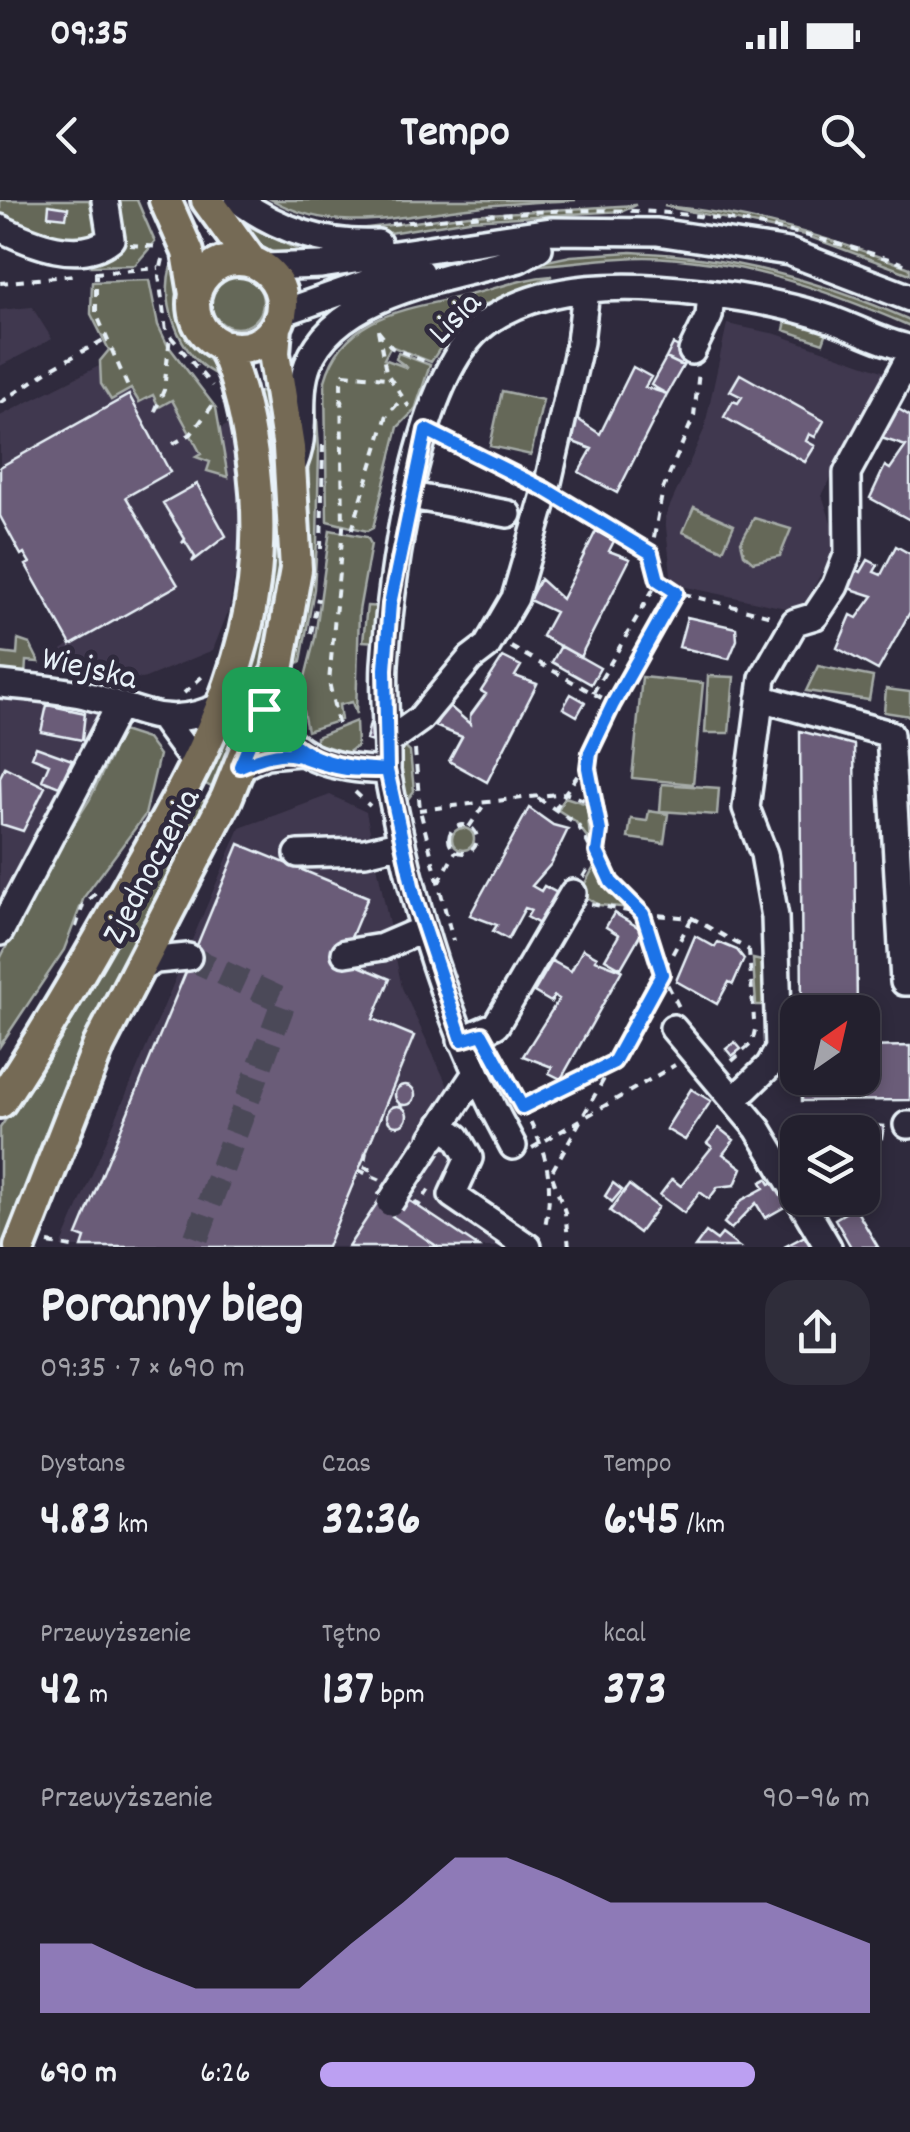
<!DOCTYPE html>
<html lang="pl">
<head>
<meta charset="utf-8">
<style>
  :root { --surface:#23202e; --page:#2f2d3a; --text:#f1f3f6; --muted:#a3a3aa; --line:#403e4a; --accent:#bca0f2 }
  body { margin:0; font-family:Dekko,sans-serif; background:var(--page); color:var(--text); height:100vh; display:flex; flex-direction:column; font-size:38px; white-space:nowrap }
  * { box-sizing:border-box; margin:0 }
  p { font-size:32px; color:var(--muted) }
  .icon { flex:none; width:55px; height:55px; fill:none; stroke:currentColor; stroke-width:2; stroke-linecap:round; stroke-linejoin:round }
  .map { position:relative; height:1047px; overflow:hidden }
  .details { display:flex; flex-direction:column; background:var(--surface); flex:1 }
  .details>* { flex:none }
  .needle { width:65px; rotate:34deg }
  .controls { position:absolute; left:780px; top:795px; display:grid; gap:20px }
  .controls a { display:grid; place-items:center; width:100px; height:100px; border-radius:20px; background:var(--surface); box-shadow:0 5px 15px #0003,0 0 0 2px var(--line); font-size:50px }
  .pin { position:absolute; display:grid; place-items:center; width:85px; height:85px; color:#fff; margin:-42px; border-radius:20px; box-shadow:0 5px 15px #0006 }
  .round { display:grid; place-items:center; flex:none; width:105px; height:105px; border-radius:30px; background:var(--page) }
  .summary { display:flex; align-items:center; justify-content:space-between; height:170px; padding:0 40px }
  h1 { font-size:55px; font-weight:800; line-height:75px }
  .figures { display:grid; grid-template-columns:repeat(3,1fr); gap:15px; height:170px; padding:10px 40px }
  .figures div { display:grid; align-content:center }
  .figures b { font-size:50px; font-weight:800 }
  .figures small { font-size:28px; font-weight:400 }
  .figures p { font-size:28px }
  .chart { height:280px; padding:20px 40px }
  .chart p { display:flex; justify-content:space-between }
  .chart svg { width:100%; height:180px; margin-top:10px; fill:var(--accent); opacity:.7 }
  ul { padding:0 40px; list-style:none; font-size:32px }
  li { display:grid; grid-template-columns:160px 120px 1fr; align-items:center; height:75px }
  li i { height:25px; border-radius:12px; background:var(--accent) }
  .status { display:flex; justify-content:space-between; align-items:center; height:70px; padding:0 50px; background:var(--surface); direction:ltr }
  .status svg { height:28px; fill:currentColor }
  header { display:flex; justify-content:space-between; align-items:center; height:130px; padding:0 40px; background:var(--surface); font-size:45px; font-weight:800 }
  .map>svg:first-child { display:block }
  .built { fill:#41394f }
  .green { fill:#656859; stroke:#a6aca8; stroke-width:2.5 }
  .building { fill:#6a5c78; stroke:#e8f1f8; stroke-width:2.5 }
  .lines { fill:none; stroke-linecap:round; stroke-linejoin:round }
  .minor-tunnel { stroke:#4b4859; stroke-width:25; stroke-dasharray:25 12; stroke-linecap:butt }
  .minor-casing { stroke:#e8f1f8; stroke-width:32 }
  .major-casing { stroke:#e8f1f8; stroke-width:38 }
  .path { stroke:#e8f1f8; stroke-width:4; stroke-dasharray:8 8; stroke-linecap:butt }
  .minor { stroke:#2f2a3d; stroke-width:25 }
  .major { stroke:#756a55; stroke-width:30 }
  .minor-bridge-casing { stroke:#e8f1f8; stroke-width:32; stroke-linecap:butt }
  .minor-bridge { stroke:#2f2a3d; stroke-width:25 }
  .route-casing { stroke:#fff; stroke-width:20 }
  .route { stroke:#1a73e8; stroke-width:12 }
  .labels { text-anchor:middle; stroke-width:10; stroke-linejoin:round; paint-order:stroke }
  .street-label { font-size:35px; fill:#e8f1f8; stroke:#2f2a3d }
</style>
</head>
<body>
<div class="status"><b>09:35</b><svg viewBox="0 0 49 12"><path d="M0 12V9h3v3zM5 12V6h3v6zM10 12V3h3v9zM15 12V0h3v12zM26 1h20v11H26zM47 4h2v5h-2z"/></svg></div>
<header><svg class="icon" aria-label="back" viewBox="0 0 24 24"><path d="M15 5l-7 7 7 7"/></svg>Tempo<svg class="icon" aria-label="search" viewBox="0 0 24 24"><circle cx="10" cy="10" r="6"/><path d="M15 15l6 6"/></svg></header>
<div class="map">
<svg width="910" height="1047" viewBox="0 0 910 1047">
  <rect width="100%" height="100%" fill="#2f2a3d"/>
  <filter id="ink" filterUnits="userSpaceOnUse"><feTurbulence type="fractalNoise" baseFrequency=".01" numOctaves="2"/><feDisplacementMap in="SourceGraphic" scale="20" xChannelSelector="R" yChannelSelector="G"/><feConvolveMatrix kernelMatrix="1 2 1 2 8 2 1 2 1" color-interpolation-filters="sRGB"/></filter>
  <g filter="url(#ink)">
    <path class="built" d="M32 107 52 139 0 166V110Z
      M727 124 776 134 888 173 822 295 838 344 800 411 672 384 665 317 704 230Z
      M115 158 172 199 206 237 229 224 239 299 246 311 229 409 213 450 143 479 68 466 62 450 70 444 26 365 30 363 25 354 0 316V216Z
      M0 495 34 497 104 514 0 711Z
      M330 595 366 612 402 788 450 891 442 907 480 963 473 1001 540 1047H61L240 628Z"/>
    <path class="green" d="M0 0H89L98 38 50 37 0 21Z
      M114 0H137L155 42 135 65 91 66Z
      M272 0H576C542 2 509 3 476 7 406 14 338 37 272 0Z
      M636 5 623 11 469 20 383 34 344 31 469 15Z
      M664 6C752 14 828 37 910 68V74L805 35Z
      M234 19 300 51C271 62 251 40 234 19Z
      M631 52C732 56 818 80 910 120V126C825 89 739 59 645 57 604 57 564 65 523 66L571 56Z
      M177 54 179 122 222 177C179 163 153 90 177 54Z
      M552 76 479 107 447 138 431 162 391 146 384 159 408 168 396 159 398 153 430 165 415 210 398 227 373 328 367 331 327 321 325 181C344 112 411 109 469 95 498 88 522 78 552 76Z
      M211 102a26 26 0 1 1 52 0a26 26 0 1 1-52 0Z
      M149 80 158 125 167 144 216 208 228 277 207 271 210 262 196 257 201 254 172 200 159 207 153 195 139 202 131 189 111 200 101 184 100 161 109 150 91 114 92 82Z
      M787 116 828 129 823 143 784 130Z
      M268 191C283 280 290 370 268 458 258 502 235 545 218 587L213 588 202 582 237 503 267 260 256 193Z
      M315 191 319 249 317 341 314 389 301 461 293 466 307 330 306 223Z
      M502 191 543 200 531 255 490 246Z
      M694 307 734 325 723 350 683 332Z
      M754 318 791 329 780 356 753 362 744 354 741 342Z
      M330 330 367 337 371 344 359 411 356 514 352 502 339 505 341 520 307 531 300 497 315 438Z
      M367 406 380 407 377 442 363 441Z
      M18 440 30 444 39 462 26 461 25 477 0 475V453L17 455Z
      M818 466 873 477 869 500 806 491Z
      M708 476 734 477 729 533H705Z
      M642 477 703 483 693 584 632 578Z
      M886 489 910 492V516L884 512Z
      M356 521 357 546 347 553 316 543V537Z
      M122 531 147 539 159 555 145 615 84 697 64 750 0 846V759L48 665 90 599Z
      M401 544 410 552 414 591 405 603 396 552Z
      M662 584 719 588 717 615 660 611Z
      M194 596 209 603 92 825 4 1047H0V928L76 814Z
      M565 597 587 604 590 641 575 621 558 610Z
      M649 611 668 614 664 643 628 638 631 619 647 621Z
      M452 639a11 11 0 1 1 22 0a11 11 0 1 1-22 0Z
      M598 660 632 708 599 705 588 698 584 685Z
      M753 759 766 762 768 805H756Z"/>
    <path class="building" d="M49 5 68 8 66 18 48 16Z
      M673 144 690 153 683 166 666 158Z
      M666 158 683 166 667 194 651 185Z
      M633 167 651 177 645 187 667 194 617 293 579 272 592 249 565 239 576 218 600 234Z
      M740 174 824 221 815 237 809 234 806 241 815 246 805 262 724 217 733 201 738 203 742 197 730 191Z
      M129 195 170 272 126 297 178 385 71 445 26 365 30 363 24 353 21 355 0 316V267Z
      M895 207 910 216V320L870 298 885 266 890 269 906 246 878 237Z
      M197 284 226 336 192 362 195 357 185 341 182 343 185 339 163 303Z
      M596 331 614 341 609 351 630 359 580 457 542 436 555 412 529 400 540 379 562 399Z
      M896 346 910 354V412L878 470 837 448 851 415 857 418 873 396 845 387 855 369 861 372 868 360 878 365 874 372 881 375Z
      M687 417 736 428 737 440 729 459 679 447Z
      M561 446 600 468 591 484 552 462Z
      M503 457 521 466 515 476 537 484 487 582 449 561 462 537 435 526 447 504 470 524V516L486 494 481 491Z
      M571 494 585 502 577 516 563 508Z
      M47 505 85 513 82 540 41 532Z
      M370 523 376 525 372 542 366 540Z
      M800 531 854 545 857 812H802Z
      M36 547 72 560 59 587 42 580 49 564 32 557Z
      M5 567 45 587 23 631 1 624 0 577Z
      M529 608 553 625 568 629 551 664 532 686 541 691 544 686 561 695 543 726 527 717 531 710 525 708 508 739 493 731 497 725 470 715Z
      M239 644 368 697 342 759 390 779 373 819 414 836 327 1047H82L85 1038 77 1035Z
      M614 713 643 730 621 768 605 759 619 735 606 727Z
      M695 736 715 747 718 742 737 750 744 759 733 784 729 782 717 804 676 781Z
      M583 749 597 757 595 760 622 770 561 879 549 873 552 867 523 856 559 799 554 796 551 802 534 792 552 761 571 771Z
      M735 842 741 849 732 856 726 849Z
      M910 846V900L802 901V878H862V847Z
      M395 895a10 10 0 1 1 20 0a10 10 0 1 1-20 0Z
      M691 889 711 901 685 940 666 929Z
      M387 916a10 10 0 1 1 20 0a10 10 0 1 1-20 0Z
      M836 923 884 926 882 938 877 937 876 945H862V932H837Z
      M719 928 734 940 723 954 742 968 735 985 718 987 709 999 700 992 684 1013 660 995 672 979 681 986 712 947 707 943Z
      M871 953 879 957 868 979 862 970Z
      M767 979 770 984 775 982 788 1005 765 1018 756 1003 731 1029 724 1023 742 1000 764 988 761 982Z
      M613 983 622 990 612 1002 605 996Z
      M629 985 658 1007 639 1033 610 1011Z
      M862 990 871 993 858 1013 878 1047H851L835 1019 855 1007Z
      M381 997 398 1008 392 1016 438 1047H348Z
      M407 999 479 1047H438L392 1016Z
      M706 1032 717 1040 722 1034 739 1047H695Z
      M805 1036 811 1047H784Z"/>
    <g class="lines">
      <path class="minor-tunnel" d="M188 757 284 801 193 1047"/>
      <defs>
        <path id="minor" d="M238 0C278 30 328 46 378 43
          M0 28C32 44 80 64 111 39L105 0
          M263 67 321 65 551 31 657 32 789 52 910 98
          M282 113 370 82 420 72
          M692 151 709 116 711 94
          M292 268C309 234 295 198 308 164 337 91 452 78 519 59L539 48
          M411 296 508 314
          M0 484C28 487 57 489 85 495 142 509 166 533 225 504
          M760 498 890 534 904 782H910
          M264 509C294 561 330 568 387 571 388 535 383 499 385 464 391 380 416 174 486 123 543 81 632 84 699 92 743 97 791 105 833 120 857 129 879 141 904 147L909 156 906 164 847 273 848 353 835 386 815 416 795 422 763 478 746 608 764 654 775 717 779 849 769 866 734 900
          M164 521 197 566
          M388 542 420 519 470 459 487 446 515 398 546 291 580 142 586 91
          M240 567 266 555 299 552
          M387 571C411 702 448 829 513 946
          M298 654 365 652 402 643
          M0 732 119 506
          M345 753 382 747 424 729
          M137 770 156 760 188 757
          M673 828 758 929 798 996
          M461 840 496 825 573 693
          M441 925 457 937 469 958 452 995 528 1047
          M907 925H910
          M433 938 474 876
          M799 998 828 1047"/>
        <path id="major" d="M165 0 188 52 195 94
          M207 0 251 61
          M194 104a44 44 0 1 1 88 0a44 44 0 1 1-88 0Z
          M0 902C48 829 91 755 133 679 210 544 273 432 254 271 249 228 241 185 223 146
          M20 1047 99 845 226 599 278 470 296 369 289 248 274 153 276 127"/>
      </defs>
      <use href="#minor" class="minor-casing"/>
      <use href="#major" class="major-casing"/>
      <path class="path" d="M391 24C593 2 716 0 910 66
        M130 45 160 47
        M163 59 159 76 166 131 212 186
        M96 72V113L130 192
        M94 73 159 68
        M0 83 74 75
        M378 130 386 172 409 207
        M378 131 392 148 429 163
        M0 203 54 167 107 138
        M155 211 164 190 170 136
        M446 239 526 280
        M173 244 191 234 216 201
        M565 302 651 353 658 380 676 392
        M352 330 387 215 403 198
        M321 349 323 243
        M651 353 663 289 694 216 699 171
        M311 433 318 398
        M511 447 612 504
        M184 493 206 473
        M593 493 658 381
        M297 516V491
        M338 524 329 482 343 328 341 181 344 174 387 178
        M415 550 420 610 453 741
        M355 592 370 606
        M538 598 578 625 595 657
        M419 610 565 593 588 561
        M555 610 565 593 596 604
        M449 639a14 14 0 1 1 28 0a14 14 0 1 1-28 0Z
        M469 627 483 606
        M597 653 611 682 636 710
        M583 677 599 650 601 631 589 552 676 392 771 416
        M439 682 456 651
        M591 704 643 714 662 774 680 809
        M643 714 692 718 749 750
        M76 727 83 705 96 693
        M749 750 754 820
        M732 861 752 843 755 830
        M500 866C532 926 561 960 544 1030
        M523 907 614 861 692 718
        M532 948 675 865
        M366 952 363 967 375 971 373 975
        M358 970 381 980
        M414 1002 419 1005 430 988
        M48 1043 72 1047
        M569 1047 565 1012 551 973 614 861"/>
      <use href="#minor" class="minor"/>
      <use href="#major" class="major"/>
      <defs>
        <path id="minor-bridge" d="M390 1003 428 945"/>
      </defs>
      <use href="#minor-bridge" class="minor-bridge-casing"/>
      <use href="#minor-bridge" class="minor-bridge"/>
    </g>
  </g>
  <g class="lines" filter="url(#ink)">
    <defs>
      <path id="route" d="M264 509C292 558 333 568 387 570L415 699 462 840 482 834 522 907 614 862 662 774 643 714 611 682 597 652 600 631 588 568 590 552 613 504 676 392 658 380 651 353 546 290 426 230 390 404 385 469 387 570C374 570 360 570 347 569 295 561 300 541 240 566L264 509"/>
    </defs>
    <use href="#route" class="route-casing"/>
    <use href="#route" class="route"/>
  </g>
  <g class="labels">
    <g class="street-label">
      <text transform="translate(453 116) rotate(-45)" y="12">Lisia</text>
      <text transform="translate(90 466) rotate(13)" y="12">Wiejska</text>
      <text transform="translate(149 665) rotate(-62)" y="12">Zjednoczenia</text>
    </g>
  </g>
</svg>
<div class="controls">
<a><svg class="needle" viewBox="-14 -14 28 28"><path d="M0-13l5 13h-10z" fill="#e53935"/><path d="M0 13l5-13h-10z" fill="#a3a3aa"/></svg></a>
<a><svg class="icon" aria-label="layers" viewBox="0 0 24 24"><path d="M12 4l9 5-9 5-9-5zM3 14l9 5 9-5"/></svg></a>
</div>
<div class="pin" style="left:264px;top:509px;background:#1e9e55"><svg class="icon" aria-label="arrive" viewBox="0 0 24 24"><path d="M6 21V4h12l-3 4 3 4H6"/></svg></div>
</div>
<section class="details">
<div class="summary"><div><h1>Poranny bieg</h1><p>09:35 · 7 × 690 m</p></div><a class="round"><svg class="icon" aria-label="share" viewBox="0 0 24 24"><path d="M12 15V3M7 8l5-5 5 5M5 13v7h14v-7"/></svg></a></div>
<div class="figures">
<div><p>Dystans</p><b>4.83<small> km</small></b></div>
<div><p>Czas</p><b>32:36</b></div>
<div><p>Tempo</p><b>6:45<small> /km</small></b></div>
</div>
<div class="figures">
<div><p>Przewyższenie</p><b>42<small> m</small></b></div>
<div><p>Tętno</p><b>137<small> bpm</small></b></div>
<div><p>kcal</p><b>373</b></div>
</div>
<div class="chart"><p><span>Przewyższenie</span>90–96 m</p>
<svg viewBox="0 0 160 44" preserveAspectRatio="none"><path d="M0 44V27L10 27L20 33L30 38L40 38L50 38L60 27L70 17L80 6L90 6L100 11L110 17L120 17L130 17L140 17L150 22L160 27V44z"/></svg>
</div>
<ul>
<li><b>690 m</b>6:26<i style="width:79%"></i></li>
</ul>
</section>
</body>
</html>
